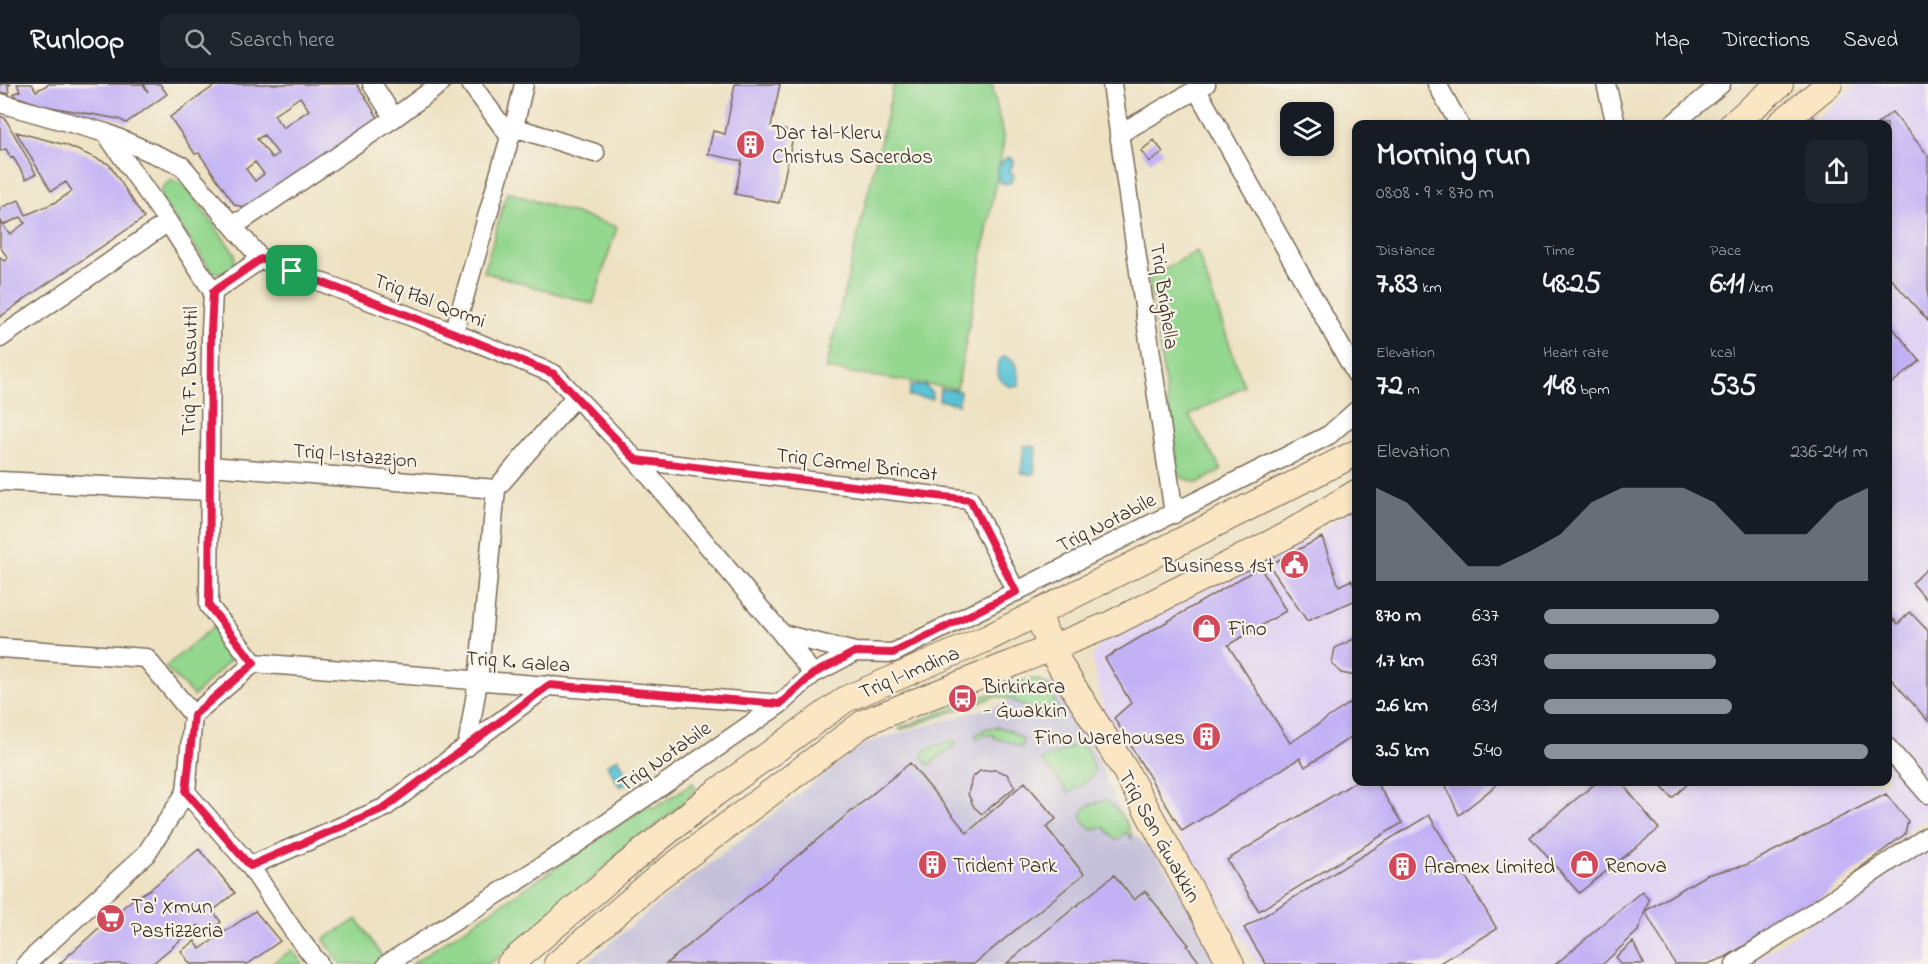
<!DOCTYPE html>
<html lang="en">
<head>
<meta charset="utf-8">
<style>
  :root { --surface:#171b24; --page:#20242c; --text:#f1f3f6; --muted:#9ea1a6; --line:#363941; --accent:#8c9099 }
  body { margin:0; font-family:"Indie Flower",sans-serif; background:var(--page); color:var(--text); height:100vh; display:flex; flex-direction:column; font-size:22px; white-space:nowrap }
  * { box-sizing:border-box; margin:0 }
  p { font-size:20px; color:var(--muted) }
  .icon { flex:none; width:33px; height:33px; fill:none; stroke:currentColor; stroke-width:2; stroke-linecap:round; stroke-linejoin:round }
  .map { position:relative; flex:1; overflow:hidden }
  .sheet { position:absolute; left:1352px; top:36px; width:540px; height:666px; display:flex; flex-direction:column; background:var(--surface); border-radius:12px; box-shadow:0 3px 9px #0003 }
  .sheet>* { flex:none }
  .tools { position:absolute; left:1280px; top:18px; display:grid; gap:12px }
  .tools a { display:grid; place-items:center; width:54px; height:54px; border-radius:12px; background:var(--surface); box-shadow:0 3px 9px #0003; font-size:30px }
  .pin { position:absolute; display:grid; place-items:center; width:51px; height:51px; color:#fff; margin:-26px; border-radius:12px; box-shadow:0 3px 9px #0006 }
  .round { display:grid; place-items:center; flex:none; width:63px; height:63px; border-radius:12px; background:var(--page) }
  .headline { display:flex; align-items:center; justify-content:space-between; height:102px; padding:0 24px }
  h1 { font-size:33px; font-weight:800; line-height:45px }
  .figures { display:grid; grid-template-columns:repeat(3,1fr); gap:9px; height:102px; padding:6px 24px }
  .figures div { display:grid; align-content:center }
  .figures b { font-size:30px; font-weight:800 }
  .figures small { font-size:16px; font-weight:400 }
  .figures p { font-size:16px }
  .chart { height:168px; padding:12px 24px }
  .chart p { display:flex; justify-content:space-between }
  .chart svg { width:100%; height:108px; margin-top:6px; fill:var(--accent); opacity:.7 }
  ul { padding:0 24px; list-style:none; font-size:20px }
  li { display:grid; grid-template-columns:96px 72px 1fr; align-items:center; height:45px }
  li i { height:15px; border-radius:8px; background:var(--accent) }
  header { display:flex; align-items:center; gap:36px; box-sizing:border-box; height:84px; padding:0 30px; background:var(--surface); border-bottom:2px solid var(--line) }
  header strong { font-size:28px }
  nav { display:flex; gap:33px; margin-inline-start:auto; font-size:21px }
  .search { width:420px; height:54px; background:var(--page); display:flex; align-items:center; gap:15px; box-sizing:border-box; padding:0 21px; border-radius:12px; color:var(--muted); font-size:22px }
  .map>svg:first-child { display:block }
  .built { fill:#e1d4f3 }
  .industrial { fill:#c5c0da }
  .green { fill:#94d78f; stroke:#688056; stroke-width:1.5 }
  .water { fill:#59c2d5; stroke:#4a767a; stroke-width:1.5 }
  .building { fill:#c3b1f6; fill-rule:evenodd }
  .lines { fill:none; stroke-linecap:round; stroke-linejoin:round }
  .street-casing { stroke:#7a6a58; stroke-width:21 }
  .secondary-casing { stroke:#7a6a58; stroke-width:28 }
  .street { stroke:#fff; stroke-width:18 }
  .secondary { stroke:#fbe6c4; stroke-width:26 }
  .route-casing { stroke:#fff; stroke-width:12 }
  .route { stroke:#e11d48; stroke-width:8 }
  .labels { text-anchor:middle; stroke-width:4.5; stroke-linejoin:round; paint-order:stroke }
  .poi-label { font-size:21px; fill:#3b2a1e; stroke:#f7f3e8; text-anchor:start }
  .street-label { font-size:21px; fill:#3b2a1e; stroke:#f7f3e8 }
</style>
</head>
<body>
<header>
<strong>Runloop</strong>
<div class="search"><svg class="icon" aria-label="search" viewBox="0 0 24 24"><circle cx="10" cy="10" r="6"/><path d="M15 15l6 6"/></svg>Search here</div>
<nav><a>Map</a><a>Directions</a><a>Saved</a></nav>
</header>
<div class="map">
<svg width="1928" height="880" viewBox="0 0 1928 880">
  <rect width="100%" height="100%" fill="#f7f3e8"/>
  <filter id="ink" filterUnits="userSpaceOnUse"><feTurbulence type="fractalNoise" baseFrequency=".0167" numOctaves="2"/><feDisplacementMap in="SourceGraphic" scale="12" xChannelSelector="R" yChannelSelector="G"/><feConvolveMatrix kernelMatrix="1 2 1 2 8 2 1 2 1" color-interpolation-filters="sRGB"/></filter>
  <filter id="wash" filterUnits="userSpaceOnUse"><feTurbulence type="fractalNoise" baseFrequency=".008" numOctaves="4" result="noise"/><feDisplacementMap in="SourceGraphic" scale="24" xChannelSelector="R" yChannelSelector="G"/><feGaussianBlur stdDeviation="1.35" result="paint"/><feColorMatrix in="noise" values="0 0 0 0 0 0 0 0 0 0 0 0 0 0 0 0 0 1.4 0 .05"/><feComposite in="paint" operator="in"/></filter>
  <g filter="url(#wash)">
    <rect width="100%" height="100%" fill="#eee2c3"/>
    <path class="built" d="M1858 0H1928V733L1785 827 1696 880H1257L1105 631 1092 573 1100 560 1314 452 1356 421V698H1887V40H1812Z
      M1928 762V880H1750Z"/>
    <path class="industrial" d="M1052 597 1102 681 1107 700 1131 748 1149 764 1165 783 1229 880H585L655 822 863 660 1005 619Z"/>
    <path class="green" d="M894 0H992L1004 56 957 305 826 285Z
      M170 96 183 99 235 170 234 183 222 189 212 187 161 115V105Z
      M507 108 617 143 593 220 484 188Z
      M1197 167 1244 302 1189 332 1222 386 1198 399 1179 393 1149 194Z
      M220 537 239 567 194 612 165 583Z
      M1037 595 1049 602 1060 629 1056 636 1051 637 1013 616 997 612 900 646 899 644 1026 596Z
      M997 643 1009 646 1023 655V661L1021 663 1006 657 994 654 995 651H986L976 655V651L985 645Z
      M954 656 957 659 929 681 922 673 925 666Z
      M1081 659 1084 661C1101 692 1096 690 1069 709L1041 676Z
      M693 699 696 704 683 719 490 880H412L645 724 650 721 653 725Z
      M1105 716C1116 722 1131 742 1132 755L1126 748 1116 756 1104 743 1098 745 1096 743 1092 746 1082 735V729L1088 722Z
      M357 835 384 875 375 880H340L324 855Z
      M292 866 303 880H272Z"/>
    <path class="water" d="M1008 73 1013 76V80L1010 87 1014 91C1012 100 1007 101 999 98 995 87 998 79 1008 73Z
      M1004 272 1011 275 1015 279C1016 288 1021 295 1019 302 1001 307 989 283 1004 272Z
      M911 301 926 302 932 309V315L909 312Z
      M940 305 960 307 958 320 939 316Z
      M1024 362 1036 363 1034 390 1021 389Z
      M618 674 629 693 627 694 629 698 620 703 607 681Z"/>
    <g id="blocks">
      <path class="building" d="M0 0H11L8 2 9 10 0 8Z
        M17 0H32L36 7 49 0H143L148 8 144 0H160L167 10 126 39 119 35 45 22 24 15 14 12V9L20 7Z
        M217 0H357L379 35 247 124 235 121 199 69 195 70 170 33ZM300 13 309 26 283 44 274 31ZM264 51 278 70 272 74 257 55ZM255 78 264 90 255 97 246 85Z
        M735 0H780L771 43 794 48 779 119 735 110 742 77 708 70 713 47 725 50Z
        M1892 28 1928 71V237L1887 190V40H1877Z
        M1810 30 1814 34 1807 39 1804 36Z
        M0 32 5 34 36 90 26 95 13 73 11 74 6 65 0 67Z
        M16 48 66 61 109 80 144 134 29 212 0 233V173L4 177 8 174 0 163V137L4 143 10 150 25 139 21 133 3 141 0 135V124L19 116 26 131 56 118 72 107 66 98 51 107Z
        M1154 56 1163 68 1150 78 1141 67Z
        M1887 237 1920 277 1887 303Z
        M1322 453 1339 502 1351 496 1356 503V516L1307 537 1269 481Z
        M1260 483 1286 527 1228 561 1290 659 1353 617 1356 618V650L1305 683 1300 674 1182 747 1114 634 1131 619 1105 574Z
        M1928 484V517L1912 499Z
        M1910 528 1928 547V637L1887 590V529L1898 540Z
        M1356 554V592L1341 589 1332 580 1335 564Z
        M910 679 967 749 1025 698 1056 735 1046 743 1084 790 974 880H666Z
        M996 686 1007 690 1015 703 982 730 974 723 968 710 972 694 980 687Z
        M1355 698H1376L1402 739 1259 827 1227 776Z
        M1444 698H1500L1459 731Z
        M1597 698H1621L1659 745 1579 809 1530 753Z
        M1657 698H1690L1672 714Z
        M1886 710 1908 737 1905 750 1815 818 1726 873 1707 880H1675L1645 827 1638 847 1603 880H1556L1642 807 1649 816 1645 827 1706 791 1746 781Z
        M1429 731 1497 845 1438 880H1266L1244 844Z
        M199 765 235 809 213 827 221 838 205 850 198 841 152 880H59L110 834 132 816 152 804Z
        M1114 791 1134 816 1145 807 1189 861 1187 862 1201 880 1007 879Z
        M255 827 280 857 248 880H190L181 867 195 857 200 865Z
        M1633 858 1644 880H1620L1616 873Z"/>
    </g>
  </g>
  <g filter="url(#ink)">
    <use href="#blocks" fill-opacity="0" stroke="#7a6a58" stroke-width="1.5"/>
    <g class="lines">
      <defs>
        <path id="street" d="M372 0 394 34
          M1112 0 1174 430
          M1437 0 1459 40
          M1606 0 1616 40
          M1197 6 1356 290
          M0 19 106 49 182 82 261 175 454 249 554 290 636 376 782 550 813 590
          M1673 40 1721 0
          M514 43 595 69
          M1119 50 1206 0
          M107 51 168 138 213 208 211 247 209 522 254 579
          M510 53 514 43 524 0
          M231 139 243 136 394 34 440 0
          M213 208 261 175
          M454 249 510 53 471 0
          M0 254 168 138
          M636 376 970 416 1016 508
          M210 382 496 405
          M0 397 209 407
          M782 550 855 568
          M0 564 146 574 193 631 254 579 780 620
          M467 663 478 597 496 405 575 313
          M1887 663 1928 710
          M186 708 250 782 294 848 319 880
          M250 782 384 724 549 601
          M26 880 146 770 186 708 193 631
          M387 880 570 764 647 712 780 620 813 590 855 568 893 569 1329 351 1356 327
          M1735 880 1928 752"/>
        <path id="secondary" d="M1733 40 1780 0
          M1780 40 1829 0
          M1038 529 1051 565 1064 588 1125 686 1231 880
          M510 880 620 786 714 710 846 615 988 554 1356 369
          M557 880 657 794 865 638 1109 541 1285 452 1356 409"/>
      </defs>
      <use href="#street" class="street-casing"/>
      <use href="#secondary" class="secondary-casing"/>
      <use href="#street" class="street"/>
      <use href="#secondary" class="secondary"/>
    </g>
  </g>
  <g class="lines" filter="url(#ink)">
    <defs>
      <path id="route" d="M261 175 454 249 554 290 636 376 970 416 1016 508 893 569 855 568 813 590 780 620 549 601 384 724 250 782 186 708 194 631 254 579 209 522 211 247 213 208Z"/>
    </defs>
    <use href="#route" class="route-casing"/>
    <use href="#route" class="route"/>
  </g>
  <defs>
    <symbol id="building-disc" viewBox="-11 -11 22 22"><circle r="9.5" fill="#d1495b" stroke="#f7f3e8"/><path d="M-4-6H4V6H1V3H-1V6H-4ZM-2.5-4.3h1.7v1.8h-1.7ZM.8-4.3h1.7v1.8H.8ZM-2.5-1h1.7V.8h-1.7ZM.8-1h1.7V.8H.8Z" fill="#fff"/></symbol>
    <symbol id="civic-disc" viewBox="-11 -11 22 22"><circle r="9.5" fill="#d1495b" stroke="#f7f3e8"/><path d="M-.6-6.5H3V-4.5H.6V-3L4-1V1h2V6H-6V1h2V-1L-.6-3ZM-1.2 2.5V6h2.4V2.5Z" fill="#fff"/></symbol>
    <symbol id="shop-disc" viewBox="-11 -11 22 22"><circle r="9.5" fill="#d1495b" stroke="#f7f3e8"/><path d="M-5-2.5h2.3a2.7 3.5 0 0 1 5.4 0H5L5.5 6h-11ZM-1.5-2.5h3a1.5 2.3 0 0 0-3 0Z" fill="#fff"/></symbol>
    <symbol id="bus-disc" viewBox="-11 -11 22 22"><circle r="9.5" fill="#d1495b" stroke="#f7f3e8"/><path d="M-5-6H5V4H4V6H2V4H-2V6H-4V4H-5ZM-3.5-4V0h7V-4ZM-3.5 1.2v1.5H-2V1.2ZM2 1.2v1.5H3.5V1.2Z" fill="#fff"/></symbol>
    <symbol id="supermarket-disc" viewBox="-11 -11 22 22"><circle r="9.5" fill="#d1495b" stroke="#f7f3e8"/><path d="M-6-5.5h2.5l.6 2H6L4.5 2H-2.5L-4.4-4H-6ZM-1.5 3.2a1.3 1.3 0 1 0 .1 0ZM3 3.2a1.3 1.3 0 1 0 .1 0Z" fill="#fff"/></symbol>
  </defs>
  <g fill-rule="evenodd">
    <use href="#building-disc" x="734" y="44" width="33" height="33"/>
    <use href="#civic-disc" x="1278" y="464" width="33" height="33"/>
    <use href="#shop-disc" x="1190" y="528" width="33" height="33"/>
    <use href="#bus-disc" x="946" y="598" width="33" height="33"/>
    <use href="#building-disc" x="1190" y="636" width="33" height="33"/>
    <use href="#building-disc" x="916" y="764" width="33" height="33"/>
    <use href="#shop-disc" x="1568" y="764" width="33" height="33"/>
    <use href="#building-disc" x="1386" y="766" width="33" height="33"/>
    <use href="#supermarket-disc" x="94" y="818" width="33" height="33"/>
  </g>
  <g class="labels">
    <g class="poi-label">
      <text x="772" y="55">Dar tal-Kleru<tspan x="772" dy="24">Christus Sacerdos</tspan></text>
      <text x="1274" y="488" text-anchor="end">Business 1st</text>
      <text x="1228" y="551">Fino</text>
      <text x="983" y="609">Birkirkara<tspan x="983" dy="24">- Ġwakkin</tspan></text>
      <text x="1185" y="660" text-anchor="end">Fino Warehouses</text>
      <text x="953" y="788">Trident Park</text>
      <text x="1605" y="788">Renova</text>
      <text x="1424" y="789">Aramex Limited</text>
      <text x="131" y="829">Ta' Xmun<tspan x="131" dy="24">Pastizzeria</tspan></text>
    </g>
    <g class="street-label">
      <text transform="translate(1165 212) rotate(82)" y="7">Triq Brigħella</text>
      <text transform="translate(430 216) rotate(21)" y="7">Triq Ħal Qormi</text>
      <text transform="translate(189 287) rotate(-89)" y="7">Triq F. Busuttil</text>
      <text transform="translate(355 371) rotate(5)" y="7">Triq l-Istazzjon</text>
      <text transform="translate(857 380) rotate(7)" y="7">Triq Carmel Brincat</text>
      <text transform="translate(1106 438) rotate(-27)" y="7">Triq Notabile</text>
      <text transform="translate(518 577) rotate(4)" y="7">Triq K. Galea</text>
      <text transform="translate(909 588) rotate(-23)" y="7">Triq l-Imdina</text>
      <text transform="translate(664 672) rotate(-35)" y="7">Triq Notabile</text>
      <text transform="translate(1160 752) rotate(61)" y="7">Triq San Ġwakkin</text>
    </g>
  </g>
</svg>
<div class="tools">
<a><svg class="icon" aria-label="layers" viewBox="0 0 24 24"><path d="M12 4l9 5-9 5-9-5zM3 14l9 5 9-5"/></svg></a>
</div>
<div class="pin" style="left:292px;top:187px;background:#1e9e55"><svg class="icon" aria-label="arrive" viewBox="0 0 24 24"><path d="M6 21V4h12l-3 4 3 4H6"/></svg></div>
<section class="sheet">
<div class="headline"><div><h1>Morning run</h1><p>08:08 · 9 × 870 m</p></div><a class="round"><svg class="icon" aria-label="share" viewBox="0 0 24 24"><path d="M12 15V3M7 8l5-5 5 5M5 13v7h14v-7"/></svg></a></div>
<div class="figures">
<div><p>Distance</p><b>7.83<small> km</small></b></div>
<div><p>Time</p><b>48:25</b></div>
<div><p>Pace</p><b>6:11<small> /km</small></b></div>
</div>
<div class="figures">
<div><p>Elevation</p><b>72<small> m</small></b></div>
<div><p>Heart rate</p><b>148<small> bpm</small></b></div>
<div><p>kcal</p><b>535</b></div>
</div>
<div class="chart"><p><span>Elevation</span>236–241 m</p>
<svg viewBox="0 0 160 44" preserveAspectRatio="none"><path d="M0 44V6L10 12L20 25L30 38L40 38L50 32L60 25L70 12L80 6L90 6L100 6L110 12L120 25L130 25L140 25L150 12L160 6V44z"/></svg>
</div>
<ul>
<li><b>870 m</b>6:37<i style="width:54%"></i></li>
<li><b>1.7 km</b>6:39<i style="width:53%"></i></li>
<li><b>2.6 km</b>6:31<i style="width:58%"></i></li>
<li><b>3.5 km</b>5:40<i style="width:100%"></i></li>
</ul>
</section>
</div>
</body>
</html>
